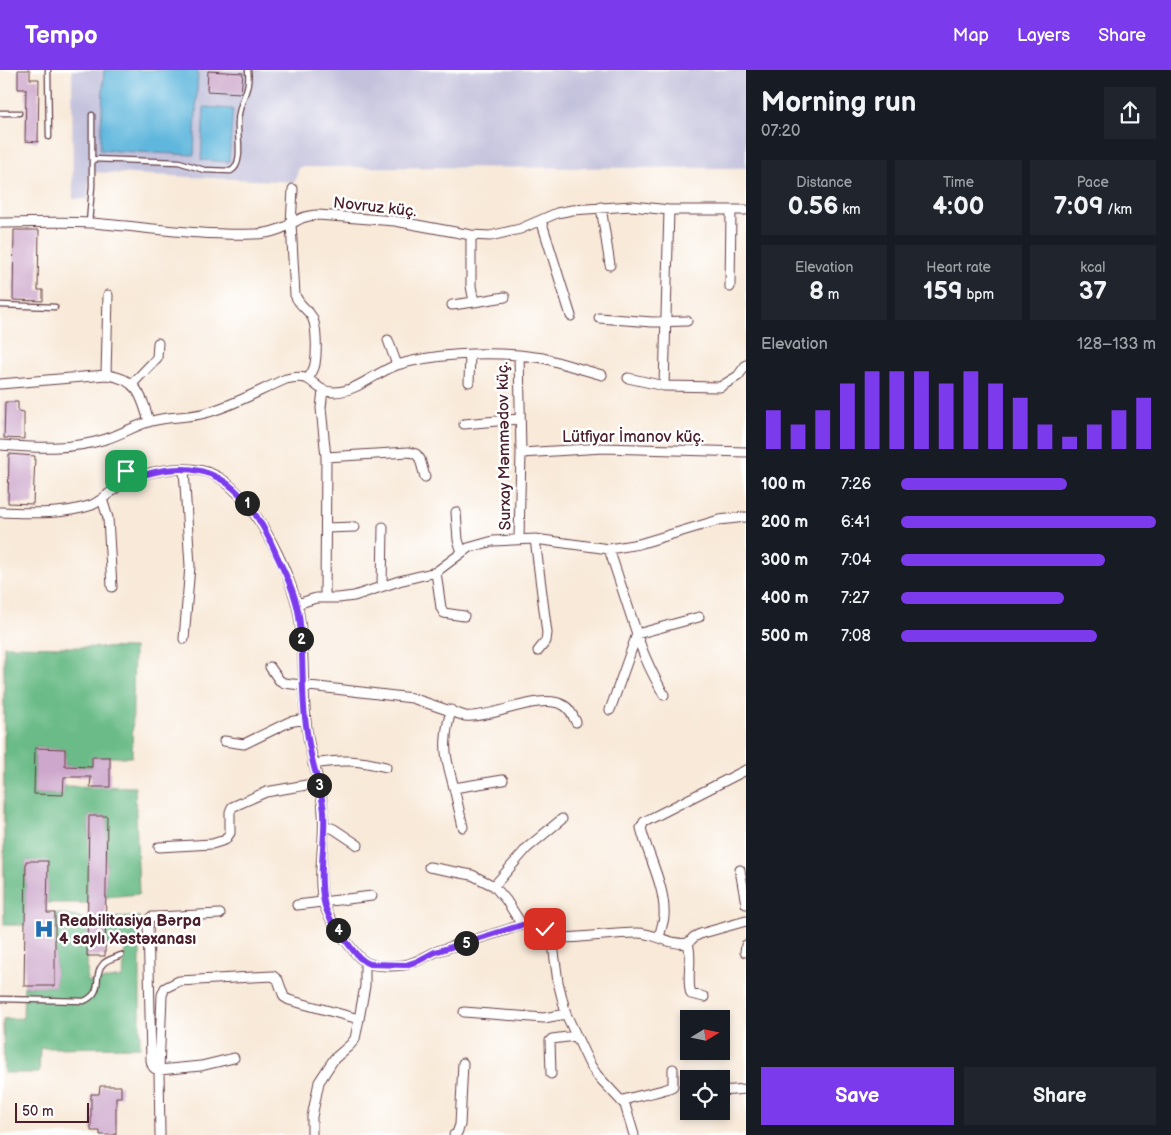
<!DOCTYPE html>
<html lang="en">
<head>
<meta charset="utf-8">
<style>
  :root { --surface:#171b24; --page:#20242c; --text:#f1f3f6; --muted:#9ea1a6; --accent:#7c3aed }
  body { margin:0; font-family:"Balsamiq Sans",sans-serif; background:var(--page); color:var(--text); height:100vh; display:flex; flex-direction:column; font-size:19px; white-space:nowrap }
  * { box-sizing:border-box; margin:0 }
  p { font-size:16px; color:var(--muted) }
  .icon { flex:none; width:28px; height:28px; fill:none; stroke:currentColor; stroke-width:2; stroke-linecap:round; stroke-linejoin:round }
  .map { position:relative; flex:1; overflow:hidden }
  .drawer { display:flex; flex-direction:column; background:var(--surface); width:425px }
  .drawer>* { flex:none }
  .needle { width:32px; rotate:80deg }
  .controls { position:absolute; left:680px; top:940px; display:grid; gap:10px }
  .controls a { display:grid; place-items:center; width:50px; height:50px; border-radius:0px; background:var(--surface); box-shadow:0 2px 8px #0003; font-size:25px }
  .scale { position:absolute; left:15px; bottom:12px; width:74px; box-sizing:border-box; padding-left:5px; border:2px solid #4a1f2b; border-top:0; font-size:14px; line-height:18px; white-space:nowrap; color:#4a1f2b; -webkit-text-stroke:4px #fff; paint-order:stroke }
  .pin { position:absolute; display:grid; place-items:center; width:42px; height:42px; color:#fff; margin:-21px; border-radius:10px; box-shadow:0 2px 8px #0006 }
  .km { position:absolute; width:25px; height:25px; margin:-12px; border-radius:50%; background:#222; color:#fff; font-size:14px; line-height:25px; text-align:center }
  .round { display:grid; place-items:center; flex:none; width:52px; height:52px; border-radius:0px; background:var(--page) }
  .headline { display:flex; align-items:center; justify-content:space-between; height:85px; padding:0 15px }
  h1 { font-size:28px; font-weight:600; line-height:38px }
  .figures { display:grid; grid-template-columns:repeat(3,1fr); gap:8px; height:85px; padding:5px 15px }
  .figures div { display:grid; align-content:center; border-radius:0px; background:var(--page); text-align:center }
  .figures b { font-size:25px; font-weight:600 }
  .figures small { font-size:14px; font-weight:400 }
  .figures p { font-size:14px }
  .chart { height:140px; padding:10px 15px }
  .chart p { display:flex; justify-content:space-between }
  .chart svg { width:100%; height:90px; margin-top:5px; stroke:var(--accent); stroke-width:6 }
  .button { display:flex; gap:10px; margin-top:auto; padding:10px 15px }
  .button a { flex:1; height:58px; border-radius:0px; background:var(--accent); color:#fff; font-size:20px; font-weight:600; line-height:58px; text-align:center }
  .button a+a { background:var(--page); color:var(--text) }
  ul { padding:0 15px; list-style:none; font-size:16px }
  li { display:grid; grid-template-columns:80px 60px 1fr; align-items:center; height:38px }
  li i { height:12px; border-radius:6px; background:var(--accent) }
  header { display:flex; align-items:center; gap:30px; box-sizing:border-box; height:70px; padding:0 25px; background:var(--accent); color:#fff }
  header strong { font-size:24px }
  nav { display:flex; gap:28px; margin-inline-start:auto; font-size:18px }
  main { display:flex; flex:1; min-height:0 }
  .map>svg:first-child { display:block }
  .industrial { fill:#c3c1db }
  .forest { fill:#6abb87; stroke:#5a6d59 }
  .water { fill:#61b7dd; stroke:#566b84 }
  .building { fill:#cea8cc }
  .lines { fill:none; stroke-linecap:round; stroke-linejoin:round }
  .service-casing { stroke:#643d45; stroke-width:7 }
  .minor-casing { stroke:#643d45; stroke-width:11 }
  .service { stroke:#fff; stroke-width:4.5 }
  .minor { stroke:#fff; stroke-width:9 }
  .route-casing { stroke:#fff; stroke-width:10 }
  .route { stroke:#7c3aed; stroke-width:6 }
  .labels { text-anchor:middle; stroke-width:5; stroke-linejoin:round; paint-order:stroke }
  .street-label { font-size:16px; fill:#4a1f2b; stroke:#fff }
  .poi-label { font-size:16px; font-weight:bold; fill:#4a1f2b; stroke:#fff; text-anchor:start }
</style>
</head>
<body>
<header>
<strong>Tempo</strong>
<nav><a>Map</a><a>Layers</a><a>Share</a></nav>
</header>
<main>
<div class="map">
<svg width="746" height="1065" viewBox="0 0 746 1065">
  <rect width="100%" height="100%" fill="#fff"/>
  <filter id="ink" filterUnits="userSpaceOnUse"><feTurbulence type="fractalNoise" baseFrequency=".02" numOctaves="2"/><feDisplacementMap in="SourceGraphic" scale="10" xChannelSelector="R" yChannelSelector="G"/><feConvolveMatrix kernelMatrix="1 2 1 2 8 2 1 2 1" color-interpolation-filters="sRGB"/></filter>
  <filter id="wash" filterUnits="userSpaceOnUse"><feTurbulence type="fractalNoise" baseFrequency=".0096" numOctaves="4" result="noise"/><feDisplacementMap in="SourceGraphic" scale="20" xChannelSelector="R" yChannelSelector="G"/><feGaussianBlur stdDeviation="1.12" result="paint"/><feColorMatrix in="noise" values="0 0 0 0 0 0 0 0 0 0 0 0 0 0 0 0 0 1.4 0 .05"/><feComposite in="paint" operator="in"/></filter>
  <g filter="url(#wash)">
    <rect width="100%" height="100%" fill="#f8e9d8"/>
    <path class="industrial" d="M72 0H746V98L299 97 295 112 89 102 88 129H73Z"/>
    <path class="forest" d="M4 576 134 578 132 687H92V697L65 696V679L35 678 34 724 63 725V716L135 717 139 824 106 827 107 746H89L88 833H47L48 792 26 791 25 855H4Z
      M55 843 88 849 87 912 123 907 125 876H105L106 848 140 847V977L40 978 39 1003H4L3 949 23 948 24 916H55Z"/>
    <path class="water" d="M104 0H198L194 85 100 80Z
      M204 37 233 39 229 92 201 90Z"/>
    <g id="blocks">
      <path class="building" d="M18 0H30V9H39L38 72 25 71 26 19H18Z
        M208 1 243 3 241 23 207 21Z
        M14 160H39L38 220H43V231L13 230Z
        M5 332H18V341L24 342V369L4 368Z
        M9 384 35 386 33 434 8 433Z
        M35 678 65 679V696L92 697V687H110V717H90L91 707H64L63 725 34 724Z
        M89 746H107L105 886H87Z
        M26 791H48L47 843H55V916H24Z
        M100 1016H121V1027H116V1065H100V1061H91V1024H99Z"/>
    </g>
  </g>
  <g filter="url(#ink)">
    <use href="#blocks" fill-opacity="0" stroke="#643d45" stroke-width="1"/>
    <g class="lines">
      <defs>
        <path id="service" d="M48 0 49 67
          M0 43H19
          M92 45V89
          M89 153 92 116V89L179 92 204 100 231 101C244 94 237 66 238 53 238 30 251 23 248 0
          M0 235 55 237
          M0 929 84 931C105 922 92 906 103 894 107 889 115 888 121 885"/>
        <path id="minor" d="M293 119 291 153 295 225C300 237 307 238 312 247 317 256 317 283 315 294 314 300 312 303 308 308
          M601 137 610 195
          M541 150 571 246
          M0 153C30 153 61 151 91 153 145 157 200 166 254 164 263 164 272 162 280 159 297 153 297 146 318 145L395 151 471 165 490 166 520 159 557 143 572 140 632 136 669 140H746
          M471 165V216L474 232 505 227
          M730 217 731 140
          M452 235 474 232
          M599 248 652 252 687 251
          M388 270 397 295
          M519 285 543 288 602 305
          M106 305 108 225
          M628 308 664 316 720 317 738 306 746 295
          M469 312 470 285
          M0 314 106 305C137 308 142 326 149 352
          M132 314 157 288 158 273
          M664 316 669 140
          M323 320 321 338 326 387 325 527
          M464 354 519 349
          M0 375C36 378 71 380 106 369 122 364 136 355 152 351 169 346 188 348 205 343 233 336 260 320 286 309 317 301 311 322 334 322 357 322 376 302 397 295 433 284 481 282 519 285L521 383 519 469
          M521 383 603 378 746 382
          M326 387 409 382 416 384 420 389 425 407
          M184 399 190 496 184 569
          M124 412C122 402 130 398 137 391
          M102 429 108 448 112 517
          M0 442C30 443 63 445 92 435 103 430 112 420 122 414 145 400 182 395 207 402 250 415 292 504 299 545 305 583 302 622 307 660 310 688 322 714 323 742 326 772 316 805 324 834 328 848 337 858 345 870 352 878 358 889 367 893 377 897 394 896 404 895 417 893 427 885 438 881 466 872 494 864 522 855 530 855 538 855 544 859 551 863 551 867 559 868 585 868 611 863 637 863 656 863 670 876 688 873L694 867 700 864 746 851
          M456 442 458 470 462 482
          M326 458 355 457
          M535 469 547 563 546 571 538 581
          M609 479 637 564 610 640
          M436 502 441 538 444 543 464 546
          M382 516 383 457
          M297 534 316 528H338L354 526 399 511 436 502 468 478 493 471 535 469 609 479 639 474 719 450 746 447
          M270 597 279 610 284 613 412 628 465 646C492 649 541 621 565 636 570 639 573 646 576 652
          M664 625C653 605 643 586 637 564L699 547
          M451 640C449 649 446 659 446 668 444 685 450 702 454 718L503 710
          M224 671 244 674 289 652 305 649
          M313 694C343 689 357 690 386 697
          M454 718 463 757
          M324 755 334 759 358 775
          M159 777 212 774 225 770 230 763V742L232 737 266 722 318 713
          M429 797 472 805 494 816
          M740 800 746 834
          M297 835 372 826
          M220 844 156 847H151L148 852 151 990C152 996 153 999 159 1000L201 996 234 988
          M522 855 506 830 494 816 527 778 562 749
          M552 867 558 912 566 944 589 993 597 1005 625 1035 634 1065
          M659 867C661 860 663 853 664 847 666 817 648 787 641 758L644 752 746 700
          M688 873C693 890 686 909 691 924L704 927
          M745 882 746 875
          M464 942 544 948 566 944
          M551 1004 550 971 552 969 575 966
          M721 1021 746 1019
          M621 1031C633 1026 667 1021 673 1016V999
          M160 1065 159 1000 162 925 165 918 179 911 273 906 278 910 284 927 289 930 359 949 365 916V892
          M312 1065V1047L319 1012 334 989 350 975 355 969 359 949
          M454 1065 457 1063 460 1055 463 993"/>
      </defs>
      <use href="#service" class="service-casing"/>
      <use href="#minor" class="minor-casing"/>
      <use href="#service" class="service"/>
      <use href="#minor" class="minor"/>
    </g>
  </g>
  <g class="lines" filter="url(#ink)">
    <defs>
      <path id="route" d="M126 401 123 406 124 412C205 379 245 410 277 486 286 505 296 525 299 546 304 580 301 614 305 648 307 663 309 678 313 693 317 709 322 724 324 741 326 771 318 802 324 832 327 847 337 859 346 871 353 880 359 890 370 894L406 895 418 891 435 882 522 855 537 856 545 859"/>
    </defs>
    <use href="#route" class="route-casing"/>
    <use href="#route" class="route"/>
  </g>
  <defs>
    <symbol id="hospital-bare" viewBox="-9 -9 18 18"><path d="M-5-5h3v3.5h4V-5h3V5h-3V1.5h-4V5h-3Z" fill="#1f6fb2" stroke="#fff" stroke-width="2.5" paint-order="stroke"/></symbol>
  </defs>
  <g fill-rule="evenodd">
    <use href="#hospital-bare" x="30" y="845" width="28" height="28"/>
  </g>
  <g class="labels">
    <g class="street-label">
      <text transform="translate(375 136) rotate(6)" y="6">Novruz küç.</text>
      <text x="633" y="372">Lütfiyar İmanov küç.</text>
      <text transform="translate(503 376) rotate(-91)" y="6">Surxay Məmmədov küç.</text>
    </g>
    <g class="poi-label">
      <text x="59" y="856">Reabilitasiya Bәrpa<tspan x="59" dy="18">4 saylı Xəstəxanası</tspan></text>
    </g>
  </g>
</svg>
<div class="controls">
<a><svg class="needle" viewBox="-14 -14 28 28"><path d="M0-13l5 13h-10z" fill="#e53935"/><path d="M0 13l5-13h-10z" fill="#9ea1a6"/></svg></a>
<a><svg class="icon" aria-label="locate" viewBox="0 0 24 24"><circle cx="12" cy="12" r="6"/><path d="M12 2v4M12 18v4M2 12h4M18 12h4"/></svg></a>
</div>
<div class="scale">50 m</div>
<div class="pin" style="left:126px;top:401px;background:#1e9e55"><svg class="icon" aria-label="arrive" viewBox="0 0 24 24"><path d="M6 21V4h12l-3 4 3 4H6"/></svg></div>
<div class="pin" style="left:545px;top:859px;background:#d93025"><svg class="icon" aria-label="check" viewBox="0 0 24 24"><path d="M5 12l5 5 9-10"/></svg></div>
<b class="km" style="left:247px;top:433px">1</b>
<b class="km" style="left:301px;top:569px">2</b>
<b class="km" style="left:319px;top:715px">3</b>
<b class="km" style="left:338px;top:860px">4</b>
<b class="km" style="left:466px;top:873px">5</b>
</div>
<section class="drawer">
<div class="headline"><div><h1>Morning run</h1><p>07:20</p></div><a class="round"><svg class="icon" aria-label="share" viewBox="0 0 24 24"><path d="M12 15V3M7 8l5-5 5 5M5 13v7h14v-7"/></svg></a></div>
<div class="figures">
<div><p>Distance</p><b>0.56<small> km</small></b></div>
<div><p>Time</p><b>4:00</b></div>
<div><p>Pace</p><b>7:09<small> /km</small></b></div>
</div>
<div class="figures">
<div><p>Elevation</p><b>8<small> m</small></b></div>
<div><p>Heart rate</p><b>159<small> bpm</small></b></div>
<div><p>kcal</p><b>37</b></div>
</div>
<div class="chart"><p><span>Elevation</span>128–133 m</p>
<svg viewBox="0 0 160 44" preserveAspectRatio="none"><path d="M5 44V25M15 44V32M25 44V25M35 44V12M45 44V6M55 44V6M65 44V6M75 44V12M85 44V6M95 44V12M105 44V19M115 44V32M125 44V38M135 44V32M145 44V25M155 44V19"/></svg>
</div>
<ul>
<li><b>100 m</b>7:26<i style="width:65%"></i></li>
<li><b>200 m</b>6:41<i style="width:100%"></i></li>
<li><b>300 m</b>7:04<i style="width:80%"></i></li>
<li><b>400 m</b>7:27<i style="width:64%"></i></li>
<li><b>500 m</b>7:08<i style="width:77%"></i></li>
</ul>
<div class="button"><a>Save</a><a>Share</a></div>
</section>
</main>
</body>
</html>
